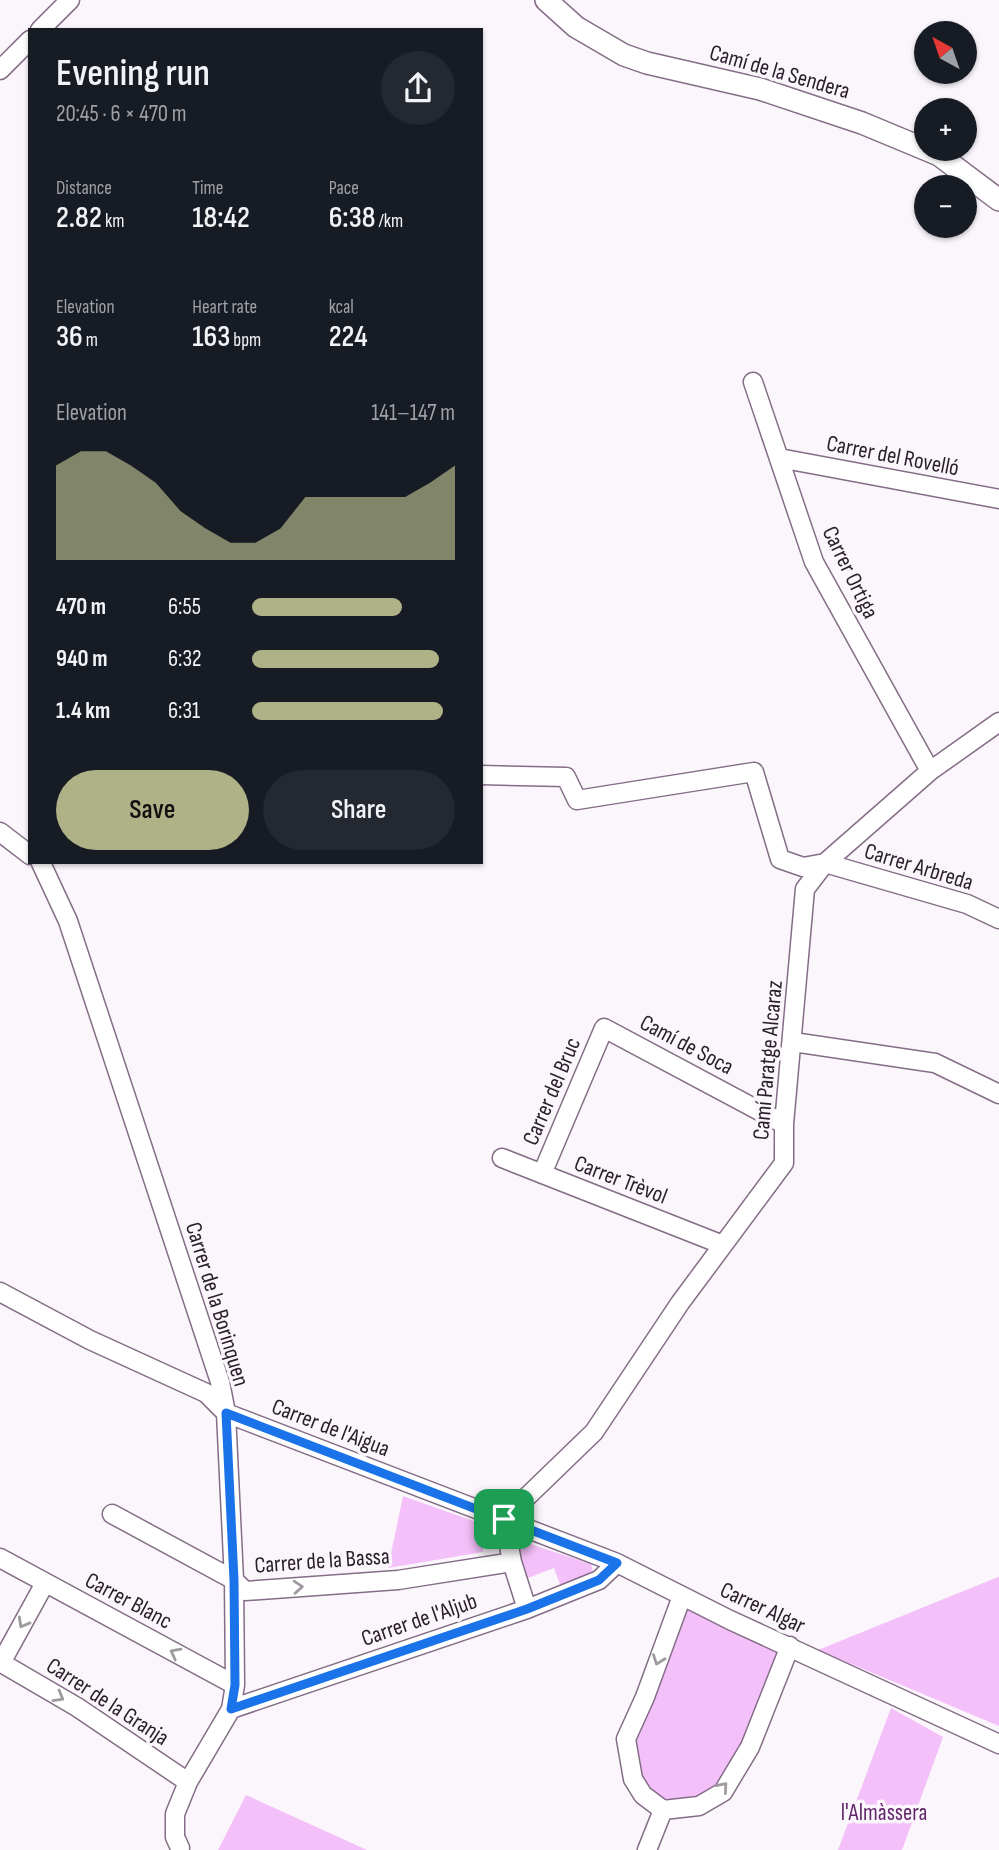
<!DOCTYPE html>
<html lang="en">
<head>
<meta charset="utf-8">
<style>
  :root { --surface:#171b24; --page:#242831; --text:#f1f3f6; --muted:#9ea1a6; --accent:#afb287 }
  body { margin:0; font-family:"Sofia Sans Condensed",sans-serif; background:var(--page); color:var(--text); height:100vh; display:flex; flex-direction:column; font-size:26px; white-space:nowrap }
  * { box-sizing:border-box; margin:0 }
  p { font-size:23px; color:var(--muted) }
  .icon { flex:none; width:38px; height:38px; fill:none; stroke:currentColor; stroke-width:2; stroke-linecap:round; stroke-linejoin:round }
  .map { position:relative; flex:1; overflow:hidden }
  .sheet { position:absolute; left:28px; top:28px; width:455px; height:836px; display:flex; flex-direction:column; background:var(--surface); border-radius:0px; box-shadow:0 2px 5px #0004 }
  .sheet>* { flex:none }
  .needle { width:46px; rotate:320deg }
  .controls { position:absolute; left:914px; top:21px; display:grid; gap:14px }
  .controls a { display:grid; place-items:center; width:63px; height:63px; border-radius:50%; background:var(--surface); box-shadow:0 2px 5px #0004; font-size:35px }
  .pin { position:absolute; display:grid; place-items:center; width:60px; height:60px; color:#fff; margin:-30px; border-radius:14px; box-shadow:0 4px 10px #0006 }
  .round { display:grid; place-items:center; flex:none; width:74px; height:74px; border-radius:37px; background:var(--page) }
  .summary { display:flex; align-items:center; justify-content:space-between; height:119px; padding:0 28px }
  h1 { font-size:38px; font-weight:600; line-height:52px }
  .metrics { display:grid; grid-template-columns:repeat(3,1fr); gap:10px; height:119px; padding:7px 28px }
  .metrics div { display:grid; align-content:center }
  .metrics b { font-size:30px; font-weight:600 }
  .metrics small { font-size:19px; font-weight:400 }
  .metrics p { font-size:19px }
  .chart { height:196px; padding:14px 28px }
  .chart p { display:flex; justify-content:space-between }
  .chart svg { width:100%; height:126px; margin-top:7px; fill:var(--accent); opacity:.7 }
  .action { display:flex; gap:14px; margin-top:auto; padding:14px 28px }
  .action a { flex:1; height:80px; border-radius:42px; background:var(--accent); color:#111; font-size:28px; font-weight:600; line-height:80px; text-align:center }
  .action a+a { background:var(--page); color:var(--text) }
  ul { padding:0 28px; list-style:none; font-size:23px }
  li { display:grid; grid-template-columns:112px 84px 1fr; align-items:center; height:52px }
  li i { height:18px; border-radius:9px; background:var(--accent) }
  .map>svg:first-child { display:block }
  .green { fill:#f4c0f9 }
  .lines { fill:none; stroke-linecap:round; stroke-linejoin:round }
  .minor-casing { stroke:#846d86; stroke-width:21 }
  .tertiary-casing { stroke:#846d86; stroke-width:24 }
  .minor { stroke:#fff; stroke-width:18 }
  .tertiary { stroke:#fff; stroke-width:21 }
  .oneway { stroke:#9f9a9f }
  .route-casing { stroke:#fff; stroke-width:14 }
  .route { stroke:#1a73e8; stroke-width:9 }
  .labels { text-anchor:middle; stroke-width:7; stroke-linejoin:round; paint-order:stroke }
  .street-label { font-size:23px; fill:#291f2a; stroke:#fbf6fc }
  .park-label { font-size:23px; fill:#63266a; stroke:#fbf6fc }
</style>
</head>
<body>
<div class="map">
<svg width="999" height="1850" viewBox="0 0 999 1850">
  <rect width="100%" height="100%" fill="#fbf6fc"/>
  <path class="green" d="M403 1496 482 1524 483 1552 388 1568Z
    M521 1541 591 1564 593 1571 561 1587 554 1568 525 1579 516 1548Z
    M999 1577V1726L818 1650 998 1577Z
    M682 1596 790 1646 723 1792 663 1810 644 1796 626 1739Z
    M891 1708 943 1737 902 1850H838Z
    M246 1795 367 1850H218Z"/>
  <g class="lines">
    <defs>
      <path id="minor" d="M40 30 70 0
        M0 70 30 40
        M753 382 814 562 930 771
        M779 458 999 499
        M481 775 566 777 577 800 754 772 780 859 803 867 825 863 967 904 999 919
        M0 832 30 855
        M41 863 68 921 220 1382 226 1413 234 1580 235 1685 231 1709 188 1782 175 1814V1837L180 1848
        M793 1042 935 1063 999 1094
        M502 1158 723 1245
        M542 1174 604 1028 784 1124
        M0 1292 90 1340 206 1393 226 1413 617 1563 730 1620 999 1744
        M112 1514 234 1580 245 1591 398 1580 512 1562
        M504 1519 594 1432 680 1303 784 1163V1124L805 889 825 863 930 771 999 722
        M504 1519 512 1562 527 1609
        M0 1558 235 1685
        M682 1596 645 1697 626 1739 633 1779 643 1795 663 1810 699 1806 723 1792 750 1747 790 1646
        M0 1662 77 1707 188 1782
        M1 1663 45 1583
        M231 1709 527 1609 599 1580 617 1563
        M647 1850 663 1810"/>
      <path id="tertiary" d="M546 0 576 27 624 55 647 63 760 89 862 123 939 155 999 200"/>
    </defs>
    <use href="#minor" class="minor-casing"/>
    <use href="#tertiary" class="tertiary-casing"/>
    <use href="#minor" class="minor"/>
    <use href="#tertiary" class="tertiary"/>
  </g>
  <defs><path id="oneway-chevron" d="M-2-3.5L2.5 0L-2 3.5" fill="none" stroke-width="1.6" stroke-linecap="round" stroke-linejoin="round" transform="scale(1.75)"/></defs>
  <g class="oneway">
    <use href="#oneway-chevron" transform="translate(298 1587) rotate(-4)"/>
    <use href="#oneway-chevron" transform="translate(23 1623) rotate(119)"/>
    <use href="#oneway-chevron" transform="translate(175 1653) rotate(-152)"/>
    <use href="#oneway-chevron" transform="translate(658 1660) rotate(110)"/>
    <use href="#oneway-chevron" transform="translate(59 1697) rotate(30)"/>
    <use href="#oneway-chevron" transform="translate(723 1787) rotate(-49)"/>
  </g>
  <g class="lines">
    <defs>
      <path id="route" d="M226 1413 617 1563 599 1580 527 1609 231 1709 235 1685 234 1580Z"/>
    </defs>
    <use href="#route" class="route-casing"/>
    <use href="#route" class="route"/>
  </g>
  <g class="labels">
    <g class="street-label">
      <text transform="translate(780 71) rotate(16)" y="8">Camí de la Sendera</text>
      <text transform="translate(893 455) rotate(11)" y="8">Carrer del Rovelló</text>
      <text transform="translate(851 572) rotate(64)" y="8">Carrer Ortiga</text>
      <text transform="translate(919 866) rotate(17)" y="8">Carrer Arbreda</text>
      <text transform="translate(687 1044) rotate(28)" y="8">Camí de Soca</text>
      <text transform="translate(767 1060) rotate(-85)" y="8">Camí Paratge Alcaraz</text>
      <text transform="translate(551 1091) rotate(-67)" y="8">Carrer del Bruc</text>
      <text transform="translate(621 1179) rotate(21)" y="8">Carrer Trèvol</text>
      <text transform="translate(218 1304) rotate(73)" y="8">Carrer de la Borinquen</text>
      <text transform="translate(331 1427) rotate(21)" y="8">Carrer de l'Aigua</text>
      <text transform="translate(322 1560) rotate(-4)" y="8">Carrer de la Bassa</text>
      <text transform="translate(129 1600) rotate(28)" y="8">Carrer Blanc</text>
      <text transform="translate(763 1607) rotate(25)" y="8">Carrer Algar</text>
      <text transform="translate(419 1619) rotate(-19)" y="8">Carrer de l'Aljub</text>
      <text transform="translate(108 1701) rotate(33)" y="8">Carrer de la Granja</text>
    </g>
    <g class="park-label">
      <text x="884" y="1820">l'Almàssera</text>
    </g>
  </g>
</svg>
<div class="controls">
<a><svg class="needle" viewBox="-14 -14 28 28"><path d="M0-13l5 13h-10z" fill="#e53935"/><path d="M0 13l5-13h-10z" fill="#9ea1a6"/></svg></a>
<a>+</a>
<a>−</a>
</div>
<div class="pin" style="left:504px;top:1519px;background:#1e9e55"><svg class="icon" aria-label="arrive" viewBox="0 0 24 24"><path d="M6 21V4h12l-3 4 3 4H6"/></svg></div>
<section class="sheet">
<div class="summary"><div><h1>Evening run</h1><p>20:45 · 6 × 470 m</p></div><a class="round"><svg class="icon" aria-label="share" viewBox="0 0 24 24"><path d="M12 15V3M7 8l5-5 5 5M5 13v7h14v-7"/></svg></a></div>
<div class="metrics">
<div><p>Distance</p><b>2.82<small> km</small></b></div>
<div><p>Time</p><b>18:42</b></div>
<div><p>Pace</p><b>6:38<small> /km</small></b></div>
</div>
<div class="metrics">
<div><p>Elevation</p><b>36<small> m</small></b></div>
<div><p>Heart rate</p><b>163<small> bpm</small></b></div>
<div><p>kcal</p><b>224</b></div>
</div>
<div class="chart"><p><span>Elevation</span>141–147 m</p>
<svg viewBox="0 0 160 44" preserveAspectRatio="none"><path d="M0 44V11L10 6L20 6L30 11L40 17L50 27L60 33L70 38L80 38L90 33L100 22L110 22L120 22L130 22L140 22L150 17L160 11V44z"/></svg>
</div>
<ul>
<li><b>470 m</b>6:55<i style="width:74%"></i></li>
<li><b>940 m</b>6:32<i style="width:92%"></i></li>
<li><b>1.4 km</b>6:31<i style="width:94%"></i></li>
</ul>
<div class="action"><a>Save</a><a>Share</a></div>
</section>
</div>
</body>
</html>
